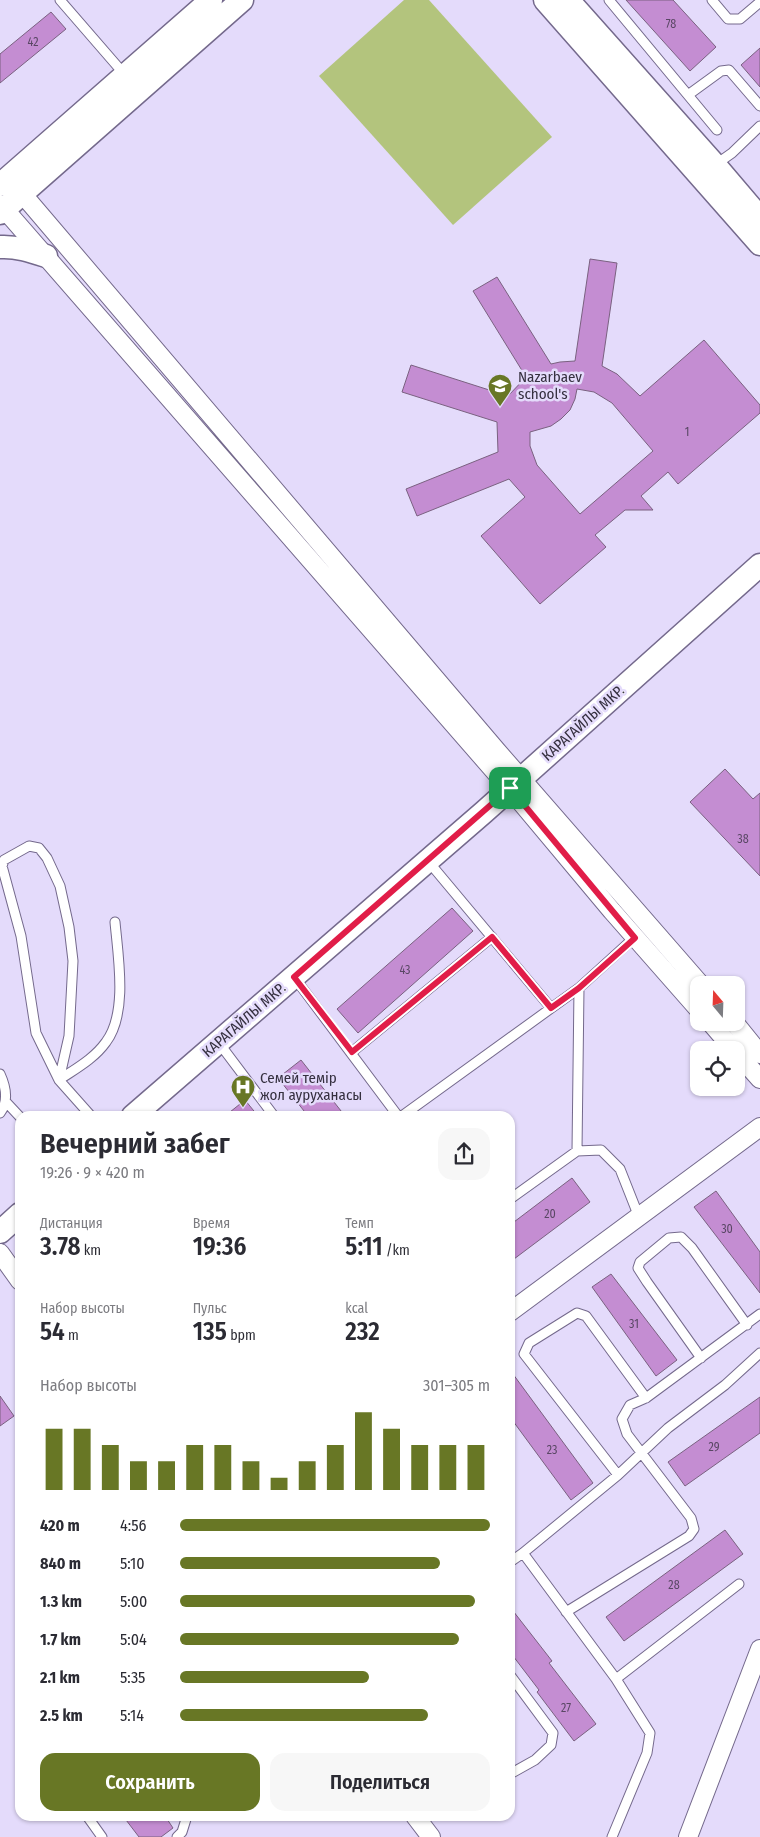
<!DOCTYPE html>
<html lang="ru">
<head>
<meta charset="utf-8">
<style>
  :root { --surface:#fff; --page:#f7f7f7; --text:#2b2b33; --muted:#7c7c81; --accent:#687725 }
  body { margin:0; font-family:"Fira Sans Condensed",sans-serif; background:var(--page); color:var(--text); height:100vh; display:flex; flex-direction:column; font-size:19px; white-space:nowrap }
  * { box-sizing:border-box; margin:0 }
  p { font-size:16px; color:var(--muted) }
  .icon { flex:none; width:28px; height:28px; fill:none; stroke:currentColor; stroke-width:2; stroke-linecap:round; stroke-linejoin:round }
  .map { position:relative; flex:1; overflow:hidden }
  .details { position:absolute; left:15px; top:1111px; width:500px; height:710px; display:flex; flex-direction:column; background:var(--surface); border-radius:15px; box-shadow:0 1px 4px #0004 }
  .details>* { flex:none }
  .needle { width:32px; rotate:341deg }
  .buttons { position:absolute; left:690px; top:976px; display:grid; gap:10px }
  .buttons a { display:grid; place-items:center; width:55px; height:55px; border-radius:10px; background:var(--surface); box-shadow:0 1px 4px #0004; font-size:25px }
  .pin { position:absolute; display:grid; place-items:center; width:42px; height:42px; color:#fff; margin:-21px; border-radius:10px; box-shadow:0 2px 8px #0006 }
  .round { display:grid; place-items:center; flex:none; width:52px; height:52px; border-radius:15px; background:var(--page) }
  .summary { display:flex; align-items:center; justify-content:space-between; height:85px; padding:0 25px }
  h1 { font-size:28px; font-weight:600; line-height:38px }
  .stats { display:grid; grid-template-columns:repeat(3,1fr); gap:8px; height:85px; padding:5px 25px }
  .stats div { display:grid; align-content:center }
  .stats b { font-size:25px; font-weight:600 }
  .stats small { font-size:14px; font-weight:400 }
  .stats p { font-size:14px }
  .chart { height:140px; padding:10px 25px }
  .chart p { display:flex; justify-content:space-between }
  .chart svg { width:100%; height:90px; margin-top:5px; stroke:var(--accent); stroke-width:6 }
  .primary-button { display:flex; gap:10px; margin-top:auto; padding:10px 25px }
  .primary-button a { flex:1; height:58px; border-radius:15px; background:var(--accent); color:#fff; font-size:20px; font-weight:600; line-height:58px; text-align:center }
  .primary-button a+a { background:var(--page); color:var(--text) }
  ul { padding:0 25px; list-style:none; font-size:16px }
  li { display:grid; grid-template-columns:80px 60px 1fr; align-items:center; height:38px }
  li i { height:12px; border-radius:6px; background:var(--accent) }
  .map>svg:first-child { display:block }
  .green { fill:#b3c47d }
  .building { fill:#c48dd2; stroke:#7a6180; fill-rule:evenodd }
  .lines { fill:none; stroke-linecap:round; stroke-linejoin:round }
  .service-casing { stroke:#74698c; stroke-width:11 }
  .minor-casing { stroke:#74698c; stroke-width:20 }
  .tertiary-casing { stroke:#74698c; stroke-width:25 }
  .service { stroke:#fff; stroke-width:9 }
  .minor { stroke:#fff; stroke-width:18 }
  .tertiary { stroke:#fff; stroke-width:22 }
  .route-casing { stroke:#fff; stroke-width:10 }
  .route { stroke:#e11d48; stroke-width:6 }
  .labels { text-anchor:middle; stroke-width:5; stroke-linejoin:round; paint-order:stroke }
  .number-label { font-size:12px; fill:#594764 }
  .poi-label { font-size:15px; fill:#35303f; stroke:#e4dbfb; text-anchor:start }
  .street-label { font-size:15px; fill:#35303f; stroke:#e4dbfb }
</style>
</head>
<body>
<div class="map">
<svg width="760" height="1837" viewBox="0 0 760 1837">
  <rect width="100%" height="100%" fill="#e4dbfb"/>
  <path class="green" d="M404 0H429L552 137 453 225 319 76Z"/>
  <path class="building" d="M626 0H673L716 47 690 71Z
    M51 12 66 29 0 83V54Z
    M760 48V87L741 65Z
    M590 259 617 263 602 366 617 374 640 396 704 340 760 405V413L678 484 668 472 641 496 653 510H625L595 535 606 547 540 604 481 536 525 497 509 479 417 516 406 489 498 452 497 422 402 392 411 365 508 396 526 377 473 291 497 277 551 364 560 362 575 361ZM577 389 594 392 612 403 653 451 580 514 537 465 530 446V432L551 426 561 419 570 410 575 399Z
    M725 769 753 799 760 793V876L690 802Z
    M452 908 473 931 358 1033 337 1009Z
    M301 1060 345 1116H308L278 1078Z
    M245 1100 258 1116H225Z
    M572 1178 590 1202 510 1262V1225Z
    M716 1191 760 1252V1293L694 1207Z
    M611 1274 677 1360 656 1376 592 1287Z
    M510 1370 593 1483 571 1500 510 1417Z
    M0 1396 14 1416 0 1426Z
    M760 1397V1433L685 1486 668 1462Z
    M725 1530 743 1554 624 1641 606 1617Z
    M510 1607 552 1661 549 1663 596 1724 574 1741 537 1692 539 1690 510 1652Z
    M123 1816H165L173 1828 161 1837H139Z"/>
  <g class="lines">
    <defs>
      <path id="service" d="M60 0 125 75
        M609 0 717 130
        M712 0 728 19H740L760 2
        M688 95 721 71 729 70 760 106
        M715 165 732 153 760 126
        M428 861 551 1008
        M294 977 398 1116
        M219 1043 274 1116
        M352 1052 492 937
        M0 1074C6 1087 9 1101 0 1113
        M59 1080 69 1036 73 961 69 927 60 886 47 858 39 848 29 846 4 860 2 866 21 936 36 1033 59 1080 91 1116
        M59 1080C75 1069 94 1059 106 1042 128 1013 118 956 115 922
        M6 1102 20 1117
        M402 1116 579 988 635 937
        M577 1151 601 1150 620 1169 639 1217
        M510 1199 577 1151 579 988
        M701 1358 647 1282 638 1268 640 1262 669 1238 681 1237 692 1248 747 1325
        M618 1475 524 1354 529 1343 577 1313 586 1316 646 1398
        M523 1553 616 1679 739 1584
        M510 1562 523 1553 618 1475 668 1428 725 1385 760 1353
        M566 1612 689 1536 694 1529 691 1518 627 1434 622 1419 630 1405 646 1398 760 1314
        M510 1675 553 1733 551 1745 535 1760 510 1774
        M87 1816 102 1837
        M177 1837 182 1832 187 1816
        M612 1837 647 1753 650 1733 616 1679"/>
      <path id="minor" d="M14 184 497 751 701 985
        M0 204 510 789 612 911 699 1010
        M710 1022 734 1050
        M734 1022 760 1054
        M736 1052 760 1079
        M0 1253 20 1281
        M510 1312 760 1127
        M415 1816 431 1837
        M688 1837 760 1649"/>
      <path id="tertiary" d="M545 0 760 244
        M568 0 715 165 760 218
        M0 185 211 0
        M0 213 242 0
        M0 247C16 246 31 251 46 256
        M133 1116 484 812 760 565
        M0 1232 20 1214"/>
    </defs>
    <use href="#service" class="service-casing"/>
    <use href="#minor" class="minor-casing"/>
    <use href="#tertiary" class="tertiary-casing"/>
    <use href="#service" class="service"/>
    <use href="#minor" class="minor"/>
    <use href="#tertiary" class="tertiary"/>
  </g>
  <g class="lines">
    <defs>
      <path id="route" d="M510 788 635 938 579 988 551 1008 492 937 352 1052 294 977Z"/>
    </defs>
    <use href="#route" class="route-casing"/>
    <use href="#route" class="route"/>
  </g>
  <defs>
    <symbol id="school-pin" viewBox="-11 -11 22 30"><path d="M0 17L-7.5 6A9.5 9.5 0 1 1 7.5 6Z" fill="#687725" stroke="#e4dbfb"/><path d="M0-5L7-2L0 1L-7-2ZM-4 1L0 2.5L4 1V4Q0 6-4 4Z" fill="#fff"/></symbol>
    <symbol id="hospital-pin" viewBox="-11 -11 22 30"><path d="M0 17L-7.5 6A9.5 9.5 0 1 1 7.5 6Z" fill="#687725" stroke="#e4dbfb"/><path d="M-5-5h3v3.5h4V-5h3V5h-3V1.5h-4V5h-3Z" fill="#fff"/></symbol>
  </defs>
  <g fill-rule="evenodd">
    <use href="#school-pin" x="486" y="372" width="28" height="38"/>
    <use href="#hospital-pin" x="229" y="1073" width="28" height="38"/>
  </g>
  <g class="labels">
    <g class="number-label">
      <text x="671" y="28">78</text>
      <text x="33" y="46">42</text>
      <text x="687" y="436">1</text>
      <text x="743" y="843">38</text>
      <text x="405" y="974">43</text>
      <text x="550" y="1218">20</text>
      <text x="727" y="1233">30</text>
      <text x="634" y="1328">31</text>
      <text x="714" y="1451">29</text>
      <text x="552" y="1454">23</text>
      <text x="674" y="1589">28</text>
      <text x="566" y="1712">27</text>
    </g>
    <g class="poi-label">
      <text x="518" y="382">Nazarbaev<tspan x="518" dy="17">school's</tspan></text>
      <text x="260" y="1083">Семей темір<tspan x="260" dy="17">жол ауруханасы</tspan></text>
    </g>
    <g class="street-label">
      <text transform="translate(583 723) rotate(-42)" y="5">КАРАГАЙЛЫ МКР.</text>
      <text transform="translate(244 1020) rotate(-41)" y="5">КАРАГАЙЛЫ МКР.</text>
    </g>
  </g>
</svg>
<div class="buttons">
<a><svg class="needle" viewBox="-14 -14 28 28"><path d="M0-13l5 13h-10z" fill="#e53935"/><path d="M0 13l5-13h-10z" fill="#7c7c81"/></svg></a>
<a><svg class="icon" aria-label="locate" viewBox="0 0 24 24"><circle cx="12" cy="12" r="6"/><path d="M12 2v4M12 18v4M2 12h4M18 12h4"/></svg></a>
</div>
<div class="pin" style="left:510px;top:788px;background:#1e9e55"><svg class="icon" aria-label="arrive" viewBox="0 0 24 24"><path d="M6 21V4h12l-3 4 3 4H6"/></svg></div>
<section class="details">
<div class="summary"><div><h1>Вечерний забег</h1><p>19:26 · 9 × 420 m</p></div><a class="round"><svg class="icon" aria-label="share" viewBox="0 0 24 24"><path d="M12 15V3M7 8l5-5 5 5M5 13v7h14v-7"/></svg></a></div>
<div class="stats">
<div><p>Дистанция</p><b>3.78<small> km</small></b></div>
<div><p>Время</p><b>19:36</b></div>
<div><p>Темп</p><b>5:11<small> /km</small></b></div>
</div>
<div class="stats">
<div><p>Набор высоты</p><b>54<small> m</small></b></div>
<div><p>Пульс</p><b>135<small> bpm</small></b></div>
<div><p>kcal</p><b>232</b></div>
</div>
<div class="chart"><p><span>Набор высоты</span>301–305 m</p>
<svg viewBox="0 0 160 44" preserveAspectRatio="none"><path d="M5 44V14M15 44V14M25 44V22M35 44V30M45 44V30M55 44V22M65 44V22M75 44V30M85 44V38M95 44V30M105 44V22M115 44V6M125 44V14M135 44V22M145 44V22M155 44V22"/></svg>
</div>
<ul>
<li><b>420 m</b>4:56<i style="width:100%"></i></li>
<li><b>840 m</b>5:10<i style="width:84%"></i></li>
<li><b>1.3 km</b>5:00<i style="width:95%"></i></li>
<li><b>1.7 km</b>5:04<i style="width:90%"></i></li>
<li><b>2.1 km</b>5:35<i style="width:61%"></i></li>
<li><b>2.5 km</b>5:14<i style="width:80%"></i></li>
</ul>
<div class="primary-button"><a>Сохранить</a><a>Поделиться</a></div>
</section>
</div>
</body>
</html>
